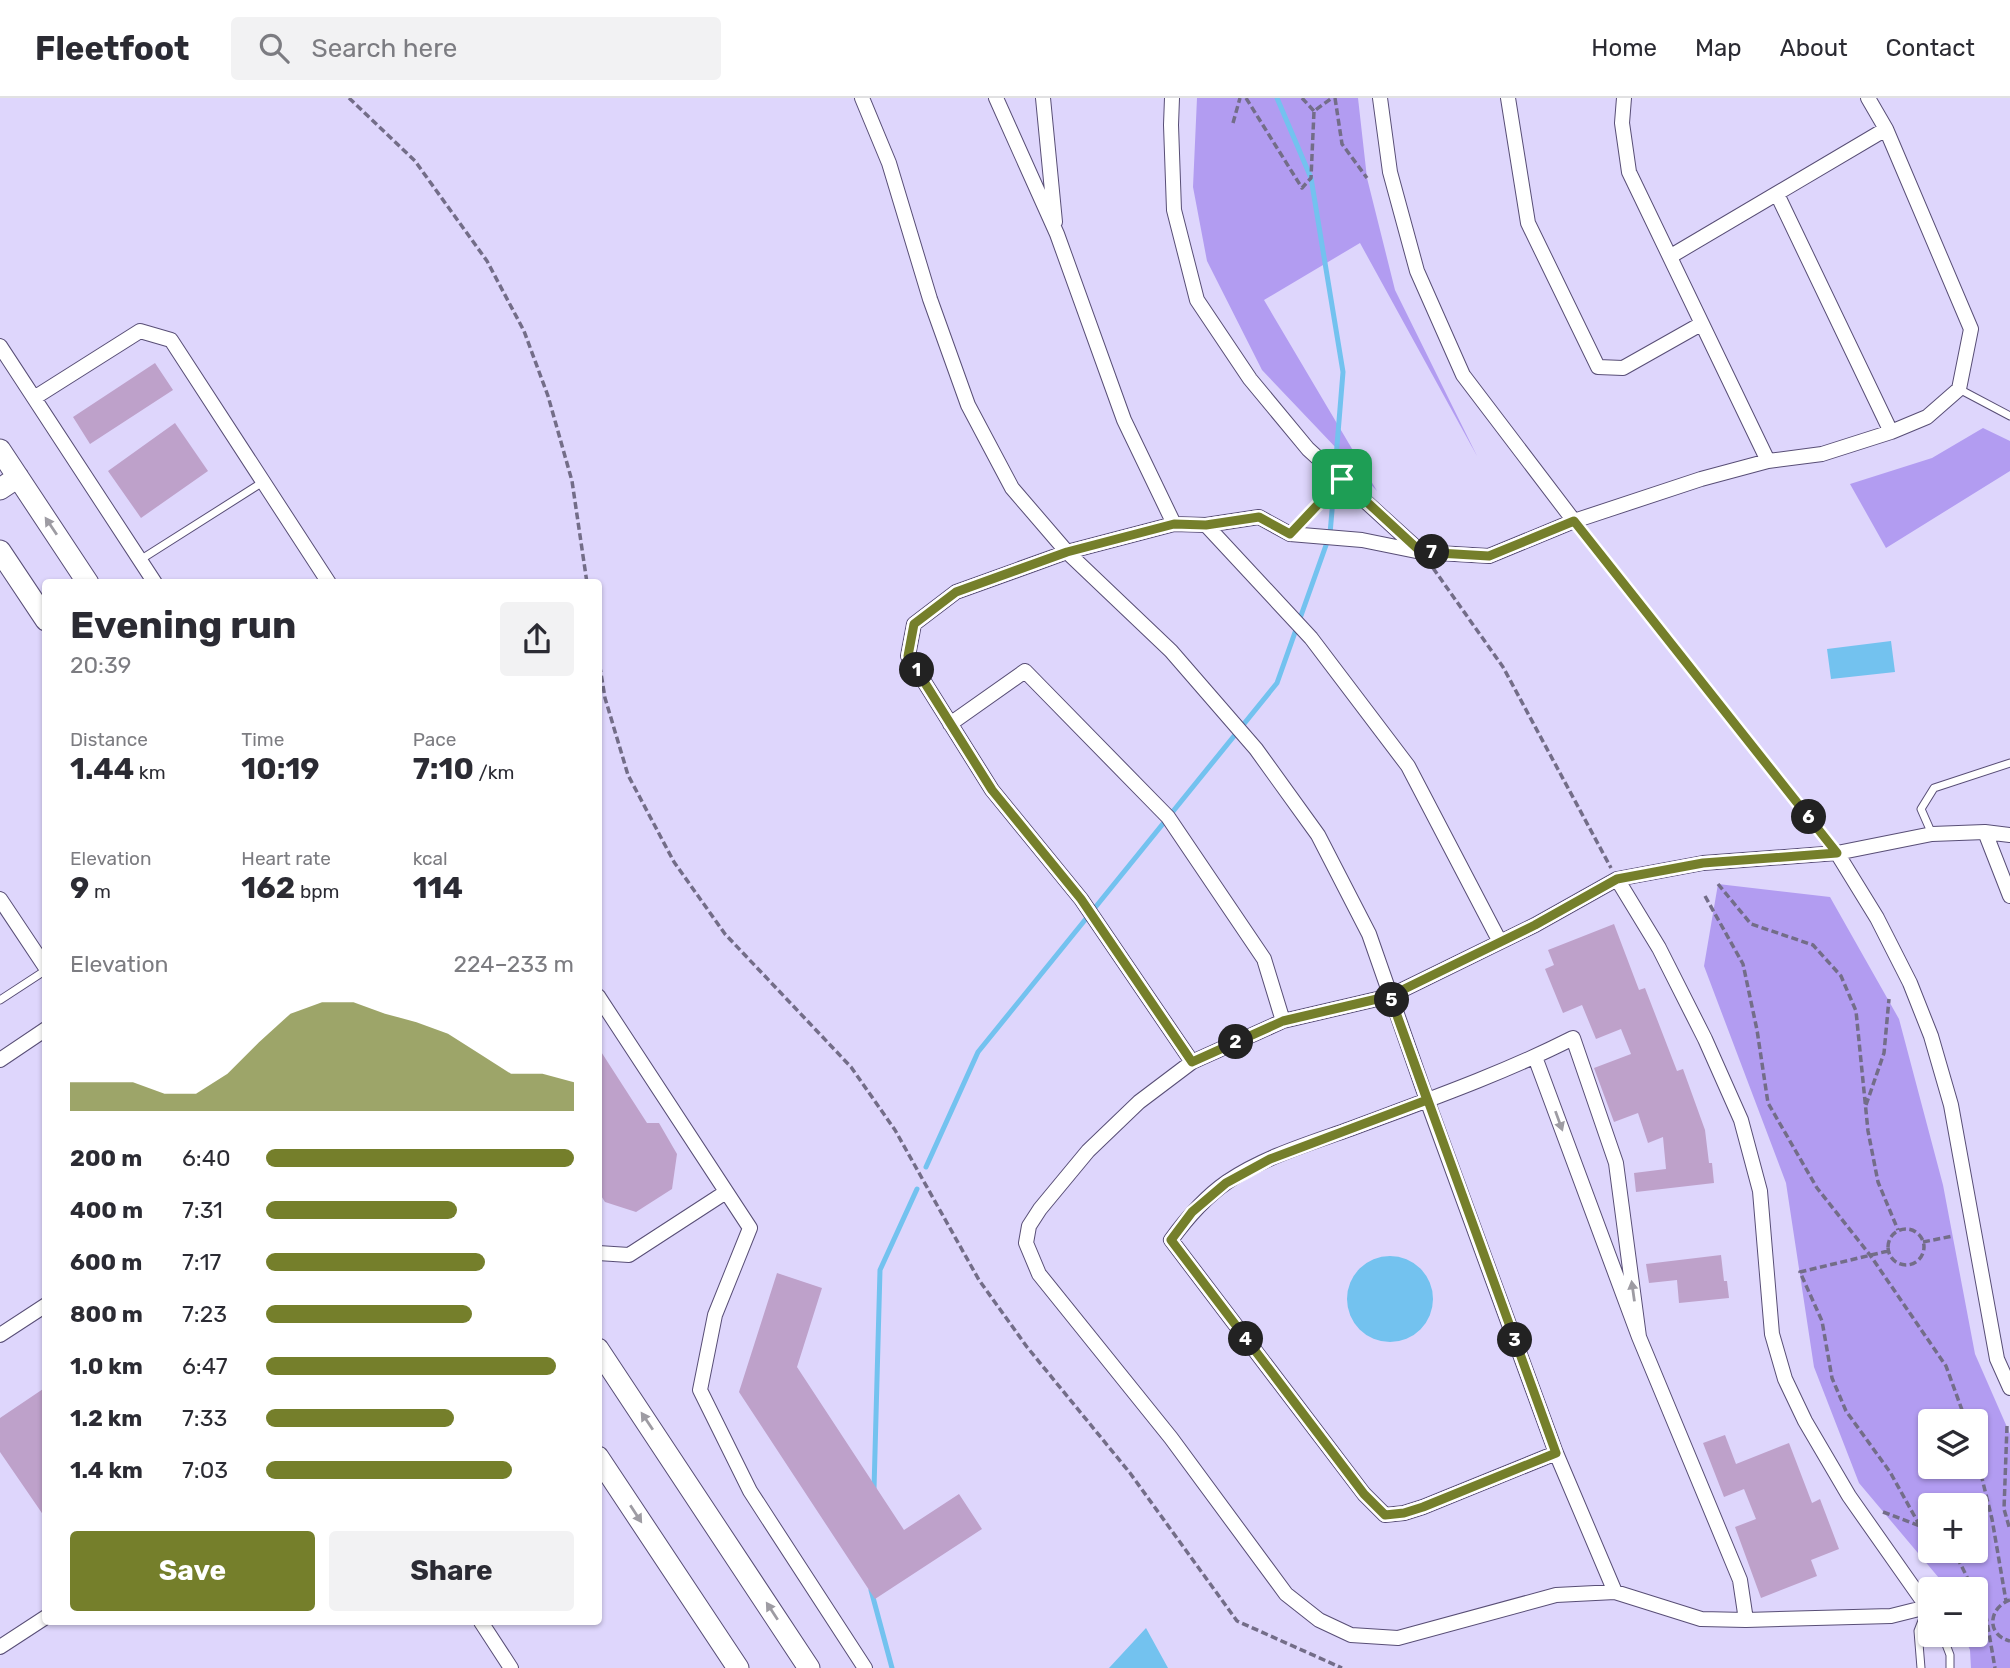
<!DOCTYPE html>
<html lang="en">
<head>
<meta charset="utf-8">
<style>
  :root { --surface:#fff; --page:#f2f2f3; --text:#2b2b33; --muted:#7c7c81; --line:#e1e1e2; --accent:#757f2b }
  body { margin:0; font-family:Rubik,sans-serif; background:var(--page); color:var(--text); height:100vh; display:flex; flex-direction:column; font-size:26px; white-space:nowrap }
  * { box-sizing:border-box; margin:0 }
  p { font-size:23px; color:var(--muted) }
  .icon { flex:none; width:38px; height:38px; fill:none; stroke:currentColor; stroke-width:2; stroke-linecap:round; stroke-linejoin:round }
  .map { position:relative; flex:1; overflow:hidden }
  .sheet { position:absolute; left:42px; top:481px; width:560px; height:1046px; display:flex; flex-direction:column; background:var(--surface); border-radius:7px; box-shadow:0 2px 5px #0004 }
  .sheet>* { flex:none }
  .fabs { position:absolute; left:1918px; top:1311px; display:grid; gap:14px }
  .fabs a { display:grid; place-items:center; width:70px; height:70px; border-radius:7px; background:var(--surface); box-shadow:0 2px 5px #0004; font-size:35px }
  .pin { position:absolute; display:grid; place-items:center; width:60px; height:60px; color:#fff; margin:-30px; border-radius:14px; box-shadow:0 4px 10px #0006 }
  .km { position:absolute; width:35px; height:35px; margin:-18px; border-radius:50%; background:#222; color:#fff; font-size:19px; line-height:35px; text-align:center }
  .round { display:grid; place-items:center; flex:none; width:74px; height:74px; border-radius:7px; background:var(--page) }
  .overview { display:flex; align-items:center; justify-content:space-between; height:119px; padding:0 28px }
  h1 { font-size:38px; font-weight:700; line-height:52px }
  .stats { display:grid; grid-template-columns:repeat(3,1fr); gap:10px; height:119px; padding:7px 28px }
  .stats div { display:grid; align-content:center }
  .stats b { font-size:30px; font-weight:700 }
  .stats small { font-size:19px; font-weight:400 }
  .stats p { font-size:19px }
  .chart { height:196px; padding:14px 28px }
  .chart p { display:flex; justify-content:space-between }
  .chart svg { width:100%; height:126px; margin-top:7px; fill:var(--accent); opacity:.7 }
  .action { display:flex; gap:14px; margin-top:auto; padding:14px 28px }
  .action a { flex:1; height:80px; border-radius:7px; background:var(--accent); color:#fff; font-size:28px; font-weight:700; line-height:80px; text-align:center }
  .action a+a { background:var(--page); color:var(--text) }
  ul { padding:0 28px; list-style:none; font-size:23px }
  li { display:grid; grid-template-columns:112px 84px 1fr; align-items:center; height:52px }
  li i { height:18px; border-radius:9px; background:var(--accent) }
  header { display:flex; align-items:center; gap:42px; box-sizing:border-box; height:98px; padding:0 35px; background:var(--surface); border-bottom:2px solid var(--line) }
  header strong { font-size:33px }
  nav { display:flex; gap:38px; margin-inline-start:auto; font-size:24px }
  .search { width:490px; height:63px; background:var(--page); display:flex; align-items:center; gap:18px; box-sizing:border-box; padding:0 24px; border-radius:7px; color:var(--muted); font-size:26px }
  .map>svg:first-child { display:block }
  .green { fill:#b29cf1; fill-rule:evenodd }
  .water { fill:#73c2ef }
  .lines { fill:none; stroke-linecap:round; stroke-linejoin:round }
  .stream { stroke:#73c2ef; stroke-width:5 }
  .building { fill:#bea1ca }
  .service-casing { stroke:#584e76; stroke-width:9 }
  .minor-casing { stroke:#584e76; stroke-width:16 }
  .secondary-casing { stroke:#584e76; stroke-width:23 }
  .path { stroke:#736d88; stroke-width:3.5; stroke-dasharray:7 3.5; stroke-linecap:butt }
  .service { stroke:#fff; stroke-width:7 }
  .minor { stroke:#fff; stroke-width:14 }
  .secondary { stroke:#fff; stroke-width:21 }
  .oneway { fill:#9e9ca3 }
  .route-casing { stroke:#fff; stroke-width:14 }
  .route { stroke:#757f2b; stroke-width:9 }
</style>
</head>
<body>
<header>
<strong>Fleetfoot</strong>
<div class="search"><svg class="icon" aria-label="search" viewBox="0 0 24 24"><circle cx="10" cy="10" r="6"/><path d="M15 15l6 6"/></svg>Search here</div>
<nav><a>Home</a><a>Map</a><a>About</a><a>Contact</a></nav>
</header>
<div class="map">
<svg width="2010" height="1570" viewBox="0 0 2010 1570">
  <rect width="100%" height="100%" fill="#ded6fc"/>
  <path class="green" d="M1197 0H1358L1367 80 1395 192 1477 358 1360 145 1264 202 1377 393 1262 272 1207 163 1193 89Z
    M1983 330 2010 343V373L1886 450 1850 386 1932 360Z
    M1718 786 1830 799 1899 921 1943 1087 1975 1256 2010 1336V1570H1971L1970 1552 1963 1537 1976 1536V1491H1944L1939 1480 1859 1385 1814 1269 1786 1085 1704 868ZM1976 1323V1368H1930V1323ZM1930 1407H1976V1452H1930Z"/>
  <path class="water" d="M1891 543 1895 574 1831 581 1827 551Z
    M1347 1201a43 43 0 1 1 86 0a43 43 0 1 1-86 0Z
    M1146 1530 1168 1570H1109Z"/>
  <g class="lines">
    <path class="stream" d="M1277 0 1311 80 1343 274 1335 372
      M926 1069 978 954 1277 585 1330 436 1334 389
      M874 1391 880 1172 917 1091
      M871 1492 892 1570"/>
  </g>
  <path class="building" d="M155 265 173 292 90 346 73 319Z
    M175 325 208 373 141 420 108 373Z
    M1614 826 1639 892 1645 890 1677 973 1683 971 1705 1032 1709 1065H1712L1714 1085 1636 1094 1634 1075 1666 1071 1663 1039 1648 1045 1638 1015 1614 1024 1594 970 1631 956 1621 931 1596 941 1582 907 1563 915 1545 871 1554 867 1548 852Z
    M598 949 647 1025H659L677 1056 672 1091 636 1114 605 1104 598 1093Z
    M1721 1157 1724 1183H1727L1729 1200 1679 1205 1677 1182 1649 1185 1646 1166Z
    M777 1175 822 1190 797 1269 904 1432 959 1396 982 1431 875 1501 739 1294Z
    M46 1289V1421L0 1354V1320Z
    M1725 1337 1736 1366 1789 1345 1812 1405 1820 1401 1839 1451 1811 1462 1817 1478 1761 1500 1735 1429 1756 1421 1744 1391 1724 1399 1703 1345Z"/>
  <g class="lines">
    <defs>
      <path id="service" d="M1959 291 2010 318
        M1291 435 1342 381
        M140 462 263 384
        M1932 736 1921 711 1934 690 2010 665
        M0 902 46 872
        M1942 1536 1950 1557V1570
        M1921 1570 1918 1533 1927 1510"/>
      <path id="minor" d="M862 0 889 65 930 201 968 307 1012 390 1067 454 1171 553 1256 651 1318 737 1369 836 1427 1002 1556 1355 1615 1494
        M996 0 1057 136 1124 322 1174 426
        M1043 0 1055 124
        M1172 0 1171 27 1174 112 1197 202 1250 281 1308 351 1421 454
        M1380 0 1390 74 1417 173 1463 277 1574 423
        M1508 0 1528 125 1598 269 1623 270 1701 226
        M1624 0 1622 25 1629 74 1768 363
        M1777 96 1891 334
        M1671 158 1886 31
        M0 248 155 485
        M34 300 140 233 171 242 329 485
        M1206 427 1311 540 1408 668 1500 844
        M950 626 1025 573 1168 719 1264 861 1283 923
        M1985 734 2010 798
        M1837 755 1877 820 1910 885 1931 938 1951 1007 1997 1261 2010 1290
        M1617 781 1659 850 1705 941 1741 1022 1760 1093 1772 1236 1785 1281 1805 1323 1849 1398 1927 1509 1891 1518 1746 1522 1701 1521 1615 1494 1556 1497 1398 1540 1351 1537 1319 1522 1286 1496 1171 1340 1039 1176 1026 1145 1029 1128 1040 1111 1088 1053 1139 1004 1192 964 1283 923 1390 898 1535 827Z
        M1617 781 1703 765 1837 755 1932 736 1985 734 2010 737
        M0 801 46 870
        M598 898 750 1130 715 1217 700 1292 750 1393 865 1570
        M1535 959 1639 1239 1616 1065 1573 940C1502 976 1425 1003 1350 1031 1308 1046 1264 1059 1227 1084 1204 1100 1187 1120 1171 1142L1364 1396 1385 1417 1404 1415 1423 1409 1556 1355
        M0 962 46 931
        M1192 964 1081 801 992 692 908 558 914 526 956 494 1067 454 1174 426 1206 427 1259 419 1290 436 1362 442 1421 454 1489 458 1574 423 1701 381 1768 363 1822 356 1891 334 1927 319 1959 291 1971 231 1886 31 1868 0
        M598 1155 629 1157 726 1094
        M0 1237 46 1207
        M1639 1239 1740 1482 1746 1522
        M481 1524 511 1570
        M0 1549 46 1519"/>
      <path id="secondary" d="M0 352 88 485
        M0 391 18 379
        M0 453 46 522
        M598 1251 809 1570
        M598 1359 738 1570"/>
    </defs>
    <use href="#service" class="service-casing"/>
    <use href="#minor" class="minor-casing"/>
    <use href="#secondary" class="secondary-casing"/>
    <path class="path" d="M349 0 415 63 487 163 524 233 548 298 572 383 587 485
      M1246 0 1302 90 1311 80 1314 13 1332 0
      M1302 0 1314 13
      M1335 0 1342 46 1367 80
      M1233 25 1240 0
      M1584 435 1827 742
      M1433 470 1503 569 1611 770
      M598 557 605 600 628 677 674 764 725 836 851 969 895 1032 979 1182 1027 1249 1130 1375 1237 1523 1342 1570
      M1718 786 1751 826 1813 847 1841 878 1856 913 1868 1033 1878 1084 1898 1132
      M1705 798 1743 866 1757 932 1768 1005 1817 1090 1870 1157 1946 1268 1966 1323
      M1866 1007 1884 955 1889 901
      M1888 1149a18 18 0 1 1 36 0a18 18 0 1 1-36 0Z
      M1923 1144 1953 1138
      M1888 1153 1800 1174 1822 1223 1832 1280 1846 1313 1890 1374 1920 1428
      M2007 1328 2004 1411 2010 1432
      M1976 1356 1992 1421 2006 1503
      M1883 1414 1920 1428 1930 1436
      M1950 1452 1956 1457 1973 1491
      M1976 1498 1986 1518 1995 1570
      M2010 1502C1988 1510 1986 1537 2010 1543"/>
    <use href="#service" class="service"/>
    <use href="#minor" class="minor"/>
    <use href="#secondary" class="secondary"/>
  </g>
  <defs><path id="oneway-solid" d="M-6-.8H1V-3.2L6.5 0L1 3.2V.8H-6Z" transform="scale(1.75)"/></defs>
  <g class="oneway">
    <use href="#oneway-solid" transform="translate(51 428) rotate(-124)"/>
    <use href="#oneway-solid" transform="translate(1559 1023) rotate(70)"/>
    <use href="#oneway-solid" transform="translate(1633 1193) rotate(-98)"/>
    <use href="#oneway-solid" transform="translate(647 1323) rotate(-124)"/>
    <use href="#oneway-solid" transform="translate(636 1416) rotate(57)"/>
    <use href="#oneway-solid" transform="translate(772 1513) rotate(-123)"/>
  </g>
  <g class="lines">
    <defs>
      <path id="route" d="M1342 381 1290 436 1259 419 1206 427 1174 426 1067 454 956 494 914 526 908 558 992 692 1081 801 1192 964 1283 923 1390 898 1556 1355 1423 1409 1404 1415 1385 1417 1364 1396 1171 1142 1192 1114 1226 1085 1270 1061 1427 1002 1390 898 1535 827 1617 781 1703 765 1837 755 1574 423 1489 458 1421 454 1342 381"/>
    </defs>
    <use href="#route" class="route-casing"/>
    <use href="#route" class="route"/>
  </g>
</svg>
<div class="fabs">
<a><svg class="icon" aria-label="layers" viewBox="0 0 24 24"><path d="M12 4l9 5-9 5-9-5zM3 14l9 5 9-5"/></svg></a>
<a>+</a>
<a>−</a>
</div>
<div class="pin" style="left:1342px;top:381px;background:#1e9e55"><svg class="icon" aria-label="arrive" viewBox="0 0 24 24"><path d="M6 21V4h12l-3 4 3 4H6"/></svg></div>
<b class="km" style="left:917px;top:572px">1</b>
<b class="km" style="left:1236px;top:944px">2</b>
<b class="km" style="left:1515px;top:1242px">3</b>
<b class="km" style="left:1246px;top:1241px">4</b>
<b class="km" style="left:1392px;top:902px">5</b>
<b class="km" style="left:1809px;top:719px">6</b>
<b class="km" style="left:1432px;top:454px">7</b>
<section class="sheet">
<div class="overview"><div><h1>Evening run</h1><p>20:39</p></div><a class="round"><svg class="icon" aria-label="share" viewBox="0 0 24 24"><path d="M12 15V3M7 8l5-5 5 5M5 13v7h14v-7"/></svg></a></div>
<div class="stats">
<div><p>Distance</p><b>1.44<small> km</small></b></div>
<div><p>Time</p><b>10:19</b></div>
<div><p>Pace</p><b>7:10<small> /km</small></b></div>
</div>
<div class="stats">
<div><p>Elevation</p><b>9<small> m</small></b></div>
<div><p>Heart rate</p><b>162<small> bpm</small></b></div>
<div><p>kcal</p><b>114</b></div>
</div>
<div class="chart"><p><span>Elevation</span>224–233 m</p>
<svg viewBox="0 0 160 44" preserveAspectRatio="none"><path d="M0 44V34L10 34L20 34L30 38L40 38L50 31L60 20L70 10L80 6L90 6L100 10L110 13L120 17L130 24L140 31L150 31L160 34V44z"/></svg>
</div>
<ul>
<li><b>200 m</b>6:40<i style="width:100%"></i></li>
<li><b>400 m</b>7:31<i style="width:62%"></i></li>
<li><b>600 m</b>7:17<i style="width:71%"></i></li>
<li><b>800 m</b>7:23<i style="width:67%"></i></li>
<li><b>1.0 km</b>6:47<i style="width:94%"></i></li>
<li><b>1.2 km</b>7:33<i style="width:61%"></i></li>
<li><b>1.4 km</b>7:03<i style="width:80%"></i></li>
</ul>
<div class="action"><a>Save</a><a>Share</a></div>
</section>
</div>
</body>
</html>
